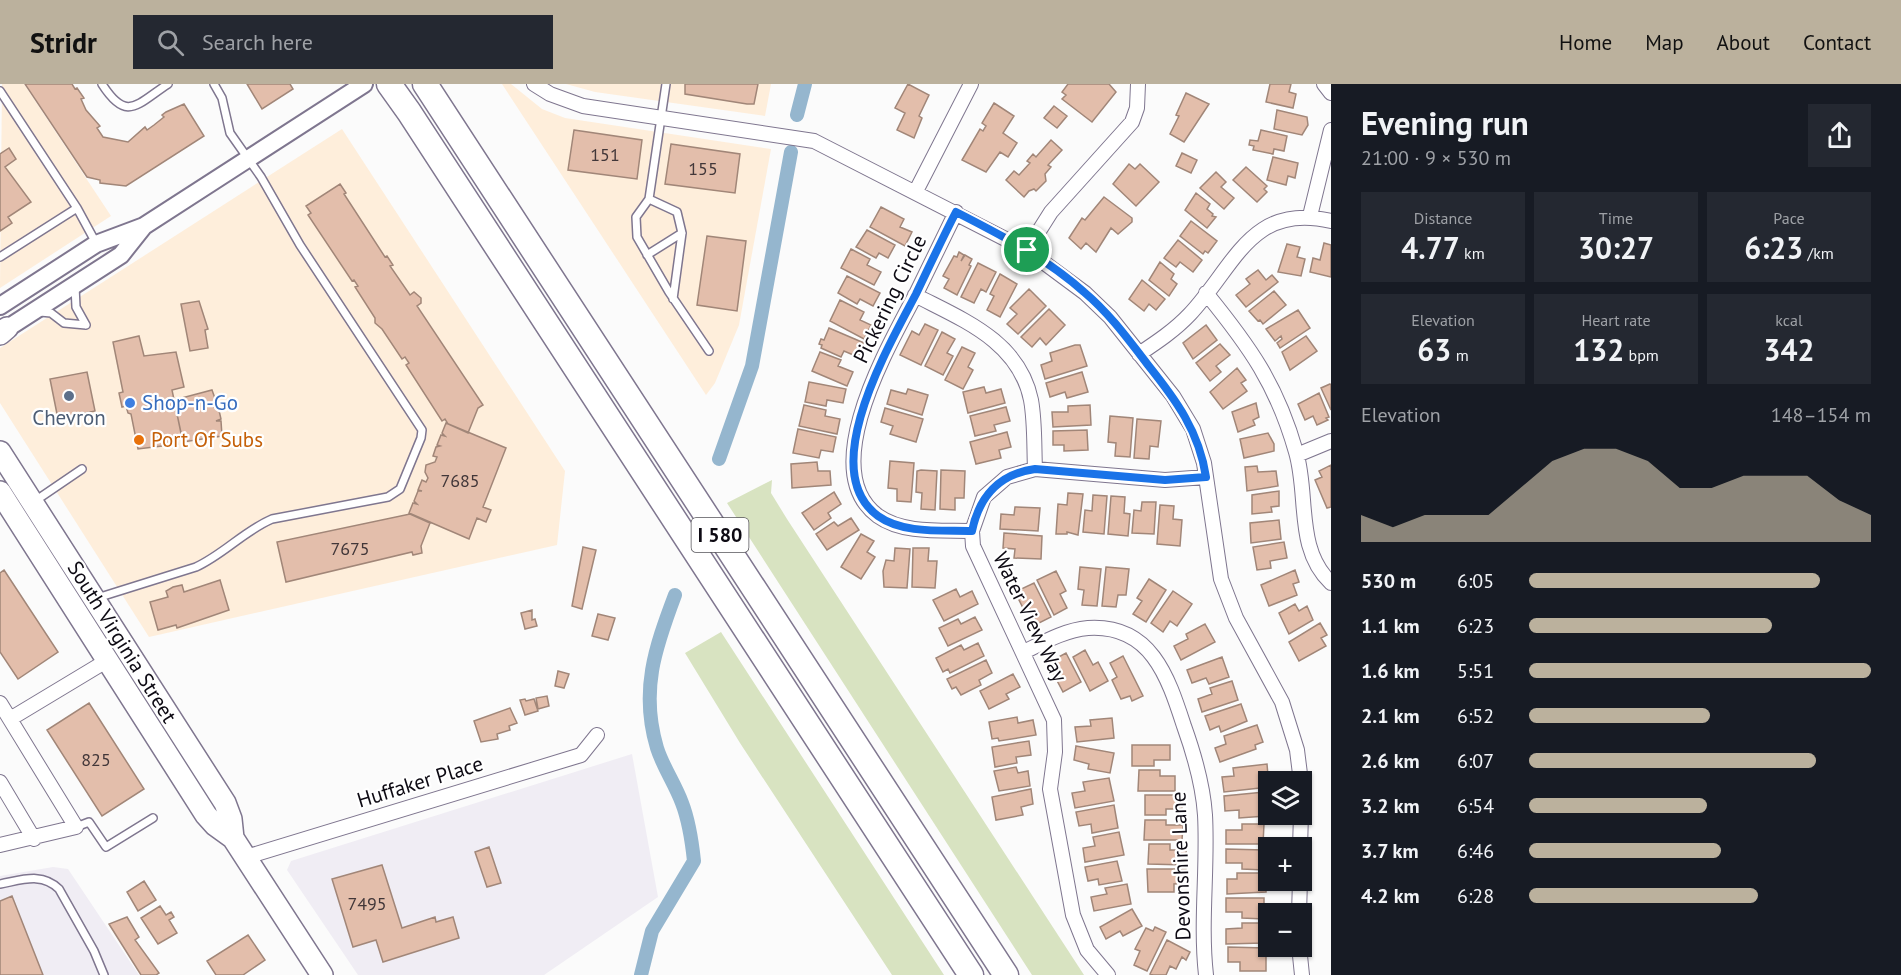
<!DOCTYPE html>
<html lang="en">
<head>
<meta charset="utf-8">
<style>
  :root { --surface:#171b24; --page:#242831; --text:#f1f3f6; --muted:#9ea1a6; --accent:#bbb19d }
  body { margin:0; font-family:"PT Sans",sans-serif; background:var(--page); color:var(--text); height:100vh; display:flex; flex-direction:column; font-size:22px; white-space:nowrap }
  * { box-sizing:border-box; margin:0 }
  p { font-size:20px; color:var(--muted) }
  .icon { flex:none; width:33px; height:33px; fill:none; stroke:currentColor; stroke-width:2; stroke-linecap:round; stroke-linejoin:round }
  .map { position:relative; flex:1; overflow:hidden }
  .details { display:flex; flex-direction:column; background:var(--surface); width:570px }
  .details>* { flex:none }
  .fabs { position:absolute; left:1258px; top:687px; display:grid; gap:12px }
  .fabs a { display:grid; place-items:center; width:54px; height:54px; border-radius:0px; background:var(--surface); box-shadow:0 2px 4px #0004; font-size:30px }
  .pin { position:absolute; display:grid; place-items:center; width:51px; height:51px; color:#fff; margin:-26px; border:3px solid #fff; border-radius:50%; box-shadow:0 2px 6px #0007 }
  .round { display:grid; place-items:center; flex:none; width:63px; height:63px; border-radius:0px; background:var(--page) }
  .head { display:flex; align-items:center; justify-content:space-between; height:102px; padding:0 30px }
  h1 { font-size:33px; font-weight:700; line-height:45px }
  .metrics { display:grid; grid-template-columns:repeat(3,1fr); gap:9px; height:102px; padding:6px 30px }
  .metrics div { display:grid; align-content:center; border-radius:0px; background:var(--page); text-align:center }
  .metrics b { font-size:30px; font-weight:700 }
  .metrics small { font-size:16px; font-weight:400 }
  .metrics p { font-size:16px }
  .chart { height:168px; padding:12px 30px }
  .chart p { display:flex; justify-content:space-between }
  .chart svg { width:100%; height:108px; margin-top:6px; fill:var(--accent); opacity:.7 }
  ul { padding:0 30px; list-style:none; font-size:20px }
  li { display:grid; grid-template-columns:96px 72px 1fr; align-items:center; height:45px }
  li i { height:15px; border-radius:8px; background:var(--accent) }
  header { display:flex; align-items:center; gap:36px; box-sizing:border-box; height:84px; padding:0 30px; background:var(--accent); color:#111 }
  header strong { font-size:28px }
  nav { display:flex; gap:33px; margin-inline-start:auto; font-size:21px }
  .search { width:420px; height:54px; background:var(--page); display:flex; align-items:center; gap:15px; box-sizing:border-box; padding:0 21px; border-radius:0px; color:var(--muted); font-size:22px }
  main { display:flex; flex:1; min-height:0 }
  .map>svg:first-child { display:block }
  .commercial { fill:#feeedb }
  .built { fill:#f0edf4 }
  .green { fill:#d8e3c1 }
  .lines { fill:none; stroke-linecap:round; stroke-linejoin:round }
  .canal { stroke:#95b6ce; stroke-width:14 }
  .building { fill:#e3beab; stroke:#a18678; stroke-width:1.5 }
  .service-casing { stroke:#7f768f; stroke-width:10 }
  .minor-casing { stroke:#7f768f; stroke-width:16 }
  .tertiary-casing { stroke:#7f768f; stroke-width:20 }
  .primary-casing { stroke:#7f768f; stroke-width:24 }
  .motorway-casing { stroke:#7f768f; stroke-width:27 }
  .service { stroke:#fff; stroke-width:7 }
  .minor { stroke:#fff; stroke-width:14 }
  .tertiary { stroke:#fff; stroke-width:16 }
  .primary { stroke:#fff; stroke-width:21 }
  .motorway { stroke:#fff; stroke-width:24 }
  .route-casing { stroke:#fff; stroke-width:12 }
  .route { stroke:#1a73e8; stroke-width:8 }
  .service-dot { fill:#5c6f8a; stroke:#fff; stroke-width:2 }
  .shop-dot { fill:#3f7fe0; stroke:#fff; stroke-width:2 }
  .food-dot { fill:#e8710a; stroke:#fff; stroke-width:2 }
  .labels { text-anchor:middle; stroke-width:4.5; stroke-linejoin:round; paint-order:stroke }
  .number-label { font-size:18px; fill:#423739 }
  .shield { fill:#fff; stroke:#56545a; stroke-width:1.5 }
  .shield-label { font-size:20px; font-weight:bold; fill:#0d0a13 }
  .street-label { font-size:21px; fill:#0d0a13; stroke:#fff }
  .shop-label { font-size:21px; fill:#366cbe; stroke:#fff; text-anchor:start }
  .service-label { font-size:21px; fill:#4e5e75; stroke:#fff }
  .food-label { font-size:21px; fill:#c56008; stroke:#fff; text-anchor:start }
</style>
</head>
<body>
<header>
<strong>Stridr</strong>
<div class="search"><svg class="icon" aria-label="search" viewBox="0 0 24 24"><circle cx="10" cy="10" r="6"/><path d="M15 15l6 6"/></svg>Search here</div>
<nav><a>Home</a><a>Map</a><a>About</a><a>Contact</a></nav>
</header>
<main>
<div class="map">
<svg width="1331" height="891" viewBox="0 0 1331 891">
  <rect width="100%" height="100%" fill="#fbfbfb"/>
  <path class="commercial" d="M2 0H24L111 132 0 204Z
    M502 0H511L542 25 565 34 771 65 739 241 715 299 706 311Z
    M566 0H771L765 32 595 8Z
    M342 45 565 387 557 461 149 553 0 319V264Z"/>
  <path class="built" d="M632 670 658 813 544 891H358L287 786 291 777Z
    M53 783 68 785 139 891H0V792Z"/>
  <path class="green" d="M772 396 771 409 787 435 1084 891H1032L727 419Z
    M721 548 944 891H892L740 659 685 569Z"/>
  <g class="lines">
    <path class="canal" d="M797 31 805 0
      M719 375 752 282 791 68
      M641 891 652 847 694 777C692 758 689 737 682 719 675 700 663 683 657 664 640 607 655 564 675 511"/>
  </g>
  <path class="building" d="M25 0H72L75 5 77 4 84 14 81 15 86 26 100 42 97 44 103 53 128 58 145 43 147 46 154 41 164 33 162 31 166 28 184 20 204 52 126 102 100 99V96L87 93Z
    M247 0H290L293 5 262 25Z
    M685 0H758L754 20H747L685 10Z
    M908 0 929 11 919 32 922 34 914 54 897 46 905 29 895 24Z
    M1068 0H1109L1116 8 1092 38 1062 15 1066 11 1062 8Z
    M1270 0H1291L1289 8 1296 10 1293 24 1266 18Z
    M1186 9 1209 20 1184 58 1170 50 1179 32 1176 31Z
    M994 19 1014 32 1003 49 1017 59 1008 73 1000 68 986 88 962 76 980 45 983 47 986 42 982 39Z
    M1054 22 1067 32 1057 44 1044 34Z
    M1277 26 1307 33 1308 41 1302 51 1274 45Z
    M574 46 642 56 637 95 568 86Z
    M1261 46 1287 52 1284 67 1274 65 1273 70 1253 66 1254 62 1249 61 1250 56 1258 57Z
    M1051 56 1062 66 1048 81 1051 83 1045 90 1046 97 1036 107 1034 105 1029 107 1024 113 1006 96 1014 87 1019 91 1030 79 1027 77 1033 70 1036 73Z
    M671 60 740 70 735 109 665 100Z
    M9 64 16 75 5 83 31 118 8 133 12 139 0 147V70Z
    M1182 69 1197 76 1191 89 1176 82Z
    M1273 73 1298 79 1295 94 1288 92 1286 101 1267 96Z
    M1129 80 1135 85 1140 80 1159 98 1136 122 1113 100Z
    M1246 83 1267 102 1264 105 1267 108 1257 118 1233 96Z
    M1216 88 1226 98 1221 103 1234 114 1224 125 1200 104Z
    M340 100 346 109 344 110 385 173 387 172 393 181 390 182 410 211 414 208 421 214V219L417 222 483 321 478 324 468 349 448 340 445 335 442 337 406 281 409 279 405 273 402 275 382 245 375 239V234L355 203 358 202 354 196 352 197 308 131 311 129 306 122Z
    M1196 109 1210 120 1207 125 1213 130 1212 132 1216 133 1207 144 1185 126Z
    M1104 113 1132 134V138L1118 150 1111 144 1096 168 1086 159 1081 165 1069 154 1082 134 1085 136Z
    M881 123 904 135 900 143 912 148 905 162 870 143Z
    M1191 137 1217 157 1208 169 1205 167 1203 170 1180 152Z
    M867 146 895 161 888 174 879 169 876 174 856 163Z
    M707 152 746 157 737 227 697 221Z
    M1178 156 1202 176 1193 188 1180 178 1176 183 1164 174Z
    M1324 159 1331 161V193L1310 188 1313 174 1320 176Z
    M1287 160 1300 163 1297 173 1305 175 1301 192 1278 188Z
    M851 165 870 175 867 181 881 188 874 201 841 184Z
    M959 168 964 171 961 177 965 171 972 175 969 181 971 182 957 211 944 204 949 195 943 192 954 172 957 173Z
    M1160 178 1174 190 1171 195 1177 200 1169 212 1149 196Z
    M978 179 996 188 986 208 981 205 974 219 961 213Z
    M1258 186 1266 196 1272 191 1278 198 1246 223 1236 211 1250 200 1246 195Z
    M1000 190 1017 200 1000 233 987 226 994 212 990 210Z
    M847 192 880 209 873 222 860 215 857 220 838 209Z
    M1142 196 1165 215 1156 226 1149 220 1144 227 1129 215Z
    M1029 205 1046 222 1018 250 1007 240 1017 230 1010 224Z
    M1274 207 1286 221 1263 240 1260 236 1258 237 1249 227Z
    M840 216 864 228 860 236 871 241 864 255 830 237Z
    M199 217 208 245 205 246 208 264 190 267 181 220Z
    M1049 225 1065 241 1046 261 1040 254 1032 263 1021 253Z
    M1298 226 1310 244 1280 264 1277 259 1282 255 1281 252 1275 257 1266 245Z
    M925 240 938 246 921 281 900 271 912 247 919 251Z
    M1206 241 1217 256 1193 275 1183 259Z
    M829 244 864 259 858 273 844 267 841 273 821 264 822 261 819 260 821 255 824 256Z
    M942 248 955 255 947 269 953 272 943 291 925 282Z
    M139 252 144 272 176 268 184 303 172 306 182 354 177 355 178 360 138 365 131 330 128 329 126 322 122 323 119 309 123 308 113 258Z
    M1306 252 1317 267 1290 286 1282 268Z
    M1220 260 1230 271 1216 282 1221 288 1210 297 1196 279Z
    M1075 261H1080L1087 282 1045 295 1041 281 1052 277 1050 269Z
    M962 263 975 269 968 283 973 286 963 305 945 296Z
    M820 268 841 276 838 282 853 288 847 302 812 287Z
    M1237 284 1246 296 1241 299 1247 307 1223 325 1210 308Z
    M87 288 95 327 58 335 50 295Z
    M1082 288 1088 308 1067 314 1065 308 1050 313 1046 299Z
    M809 298 846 305 843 319 827 316 826 322 805 318Z
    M1330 300 1331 301V326L1321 304Z
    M984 303 986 309 1001 305 1005 319 968 329 963 308Z
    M908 305 928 311 922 331 887 320 891 306 906 310Z
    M212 306 217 320 213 323 218 322 221 335 216 337H221L222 352 183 358 174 316Z
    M1319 309 1329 333 1326 334 1328 336 1317 341 1313 332 1305 336 1298 320Z
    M1256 319 1259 333 1253 336 1255 341 1238 348 1232 328Z
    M804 321 826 326 825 332 840 335 837 350 799 342Z
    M1090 321 1091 341 1053 343 1052 328H1068V322Z
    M1006 323 1010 337 994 341 996 347 975 352 970 332Z
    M885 324 923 335 916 358 890 350 893 342 881 338Z
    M1110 332 1133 334 1130 373 1115 372 1116 359 1108 358Z
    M1137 335 1161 337 1158 363 1150 362 1149 375 1134 374Z
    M446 339 506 364 483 423 491 426 486 438 477 434 469 455 409 429 413 419 417 420 414 417 418 407H422L418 406 422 396 426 398 428 394 425 388 426 381 435 378 437 373 433 372 436 363 440 362 437 361 441 351 445 352 442 349Z
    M798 345 836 353 833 368 821 366 819 374 793 369Z
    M1087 346 1088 366 1064 367V361H1053V347Z
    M1007 348 1011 363 999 366 1001 374 976 380 970 358Z
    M1268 349 1274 360V367L1244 374 1240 355Z
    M890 377 914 379 911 418 897 417V405L888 404Z
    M817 378 818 387H830L831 401 792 404 791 380Z
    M1331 381V423L1327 424 1315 396 1322 393 1319 387Z
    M1257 382 1258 388 1276 387 1278 402 1247 407 1245 383Z
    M921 386 937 387 935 426 921 425 922 409 916 408 917 387Z
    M941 386 965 387 964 414H955V426L940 425Z
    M1279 407V422L1271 423 1272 428 1252 430V411Z
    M834 408 841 420 828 429 831 434 814 446 802 429Z
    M1068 409 1083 410 1078 451 1067 448V450H1056L1058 420 1067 421Z
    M1093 411 1107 412 1104 450 1083 448 1085 426 1092 427Z
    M1111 412 1125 413 1124 429 1130 430 1128 452 1108 450Z
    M1142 418H1156L1154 450 1132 449 1134 426 1141 427Z
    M1160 421 1174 422 1173 435 1182 436 1180 462 1157 460Z
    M1015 423 1040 424 1038 447 1000 445 1001 430 1014 431Z
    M410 430 430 439 421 462 422 469 413 471 412 468 286 498 277 458Z
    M851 434 859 446 827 466 816 450 834 438 838 442Z
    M1279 436 1281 455 1251 459 1250 439Z
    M1004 449 1042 452 1041 475 1014 474 1015 465 1003 464Z
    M861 450 874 457 867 468 875 473 861 495 841 483Z
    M1284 458 1287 474 1270 477 1271 484 1257 486 1253 463Z
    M583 463 596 466 582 525 572 522Z
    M895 464 910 465 907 504 884 503 883 487 886 476 894 477Z
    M913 464H929L928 477H937L935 504 912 503Z
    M1080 483 1101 485 1097 522 1082 521 1084 506 1078 505Z
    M1106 483 1129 485 1126 511H1118L1116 523 1102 522Z
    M4 486 58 568 18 595 0 568V489Z
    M1295 486 1299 498 1293 500 1297 511 1269 522 1261 501Z
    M1056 487 1066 507 1060 510 1067 524 1054 531 1037 496Z
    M1149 495 1166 506 1146 538 1133 530 1142 517 1137 514Z
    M220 496 229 526 177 544 176 541 158 546 150 518 168 513 166 507 173 503 182 501 184 508Z
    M1034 499 1051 533 1037 540 1030 525 1025 528 1015 508Z
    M956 505 960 513 972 507 978 520 944 537 933 516Z
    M1173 507 1192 520 1177 542 1170 537 1163 548 1151 539Z
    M1295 520 1299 527 1307 522 1313 536 1289 550 1279 529Z
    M532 526V536L535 535 537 542 525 545 521 529Z
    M598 530 615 534 608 556 592 552Z
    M975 533 982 546 948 562 939 544 958 535 961 540Z
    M1320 539 1327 551 1321 554 1326 562 1299 577 1289 558Z
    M1205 540 1215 558 1181 576 1174 562 1188 555 1186 550Z
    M978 559 984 572 950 589 948 585 943 588 936 574 961 561 964 566Z
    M1085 566 1093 581 1098 578 1108 597 1090 607 1073 573Z
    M1066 569 1081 598 1063 608 1052 587 1058 584 1053 576Z
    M1123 572 1143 612 1132 617 1130 612 1121 615 1112 596 1117 593 1110 579Z
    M1222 573 1229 593 1209 600 1206 594 1192 599 1187 586Z
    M986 576 992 589 979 596 981 601 961 611 956 603 952 605 947 595Z
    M558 587 569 590 564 604 555 602Z
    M1013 590 1020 603 1006 610 1009 615 989 625 980 607Z
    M1232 597 1238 616 1202 628 1198 615 1212 610 1210 604Z
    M547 612 549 622 538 625 536 614Z
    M525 615 526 617 534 615 538 627 525 631 520 616Z
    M89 619 144 705 102 732 47 646Z
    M1241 620 1247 637 1221 648 1219 642 1210 646 1205 632Z
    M510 624 517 639 509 642 510 646 497 650 498 655 481 658 474 637Z
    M1017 633 1018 639 1033 636 1036 651 999 657 998 654 992 655 989 638Z
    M1112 634 1114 654 1077 658 1075 643 1091 642 1090 636Z
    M1257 641 1263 658 1255 661 1256 665 1220 678 1215 664 1226 660 1224 652Z
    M1029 657 1031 671 1016 673 1017 679 995 683 992 663Z
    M1132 661H1170V676H1154V682H1132Z
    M1076 662 1114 669 1110 689 1088 685 1089 680 1074 676Z
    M1267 680 1269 703 1224 708 1222 693 1234 692 1233 684Z
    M1016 683 1018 689 1028 687 1030 702 999 707 994 687Z
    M1139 686H1160V692H1175V707H1138Z
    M1109 694 1114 717 1075 724 1072 709 1085 707 1083 698Z
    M1031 705 1033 720 1021 723 1023 731 996 736 992 713Z
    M1264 708 1266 732 1239 734V726L1225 727 1224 712Z
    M1145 711H1182V725H1166V731H1145Z
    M1114 721 1118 744 1092 749 1091 740 1079 742 1076 728Z
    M1145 736H1166V741H1183L1182 756H1144Z
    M1242 740H1264L1263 760H1226V746H1242Z
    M1119 748 1124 771 1085 778 1083 764 1095 762 1093 753Z
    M1149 760H1170V766H1186V781L1148 780Z
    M489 763 501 799 487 803 475 768Z
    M1226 765 1264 766V786L1242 785V779H1226Z
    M1117 777 1122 797 1099 801 1098 795 1088 797 1085 783Z
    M382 781 402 844 435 833 436 838 453 833 459 854 383 878 376 856 353 863 332 795Z
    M1147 785H1186V799L1174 800V808H1148Z
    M1237 789H1260V798H1266V808L1227 810V795H1237Z
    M144 797 156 816 138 827 127 808Z
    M1127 800 1131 820 1094 827 1091 813 1107 810 1105 804Z
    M12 812 43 891H0V817Z
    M1226 814H1264V835L1242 834V828H1226Z
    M160 822 166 831 171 828 174 833 169 836 177 849 158 860 141 834Z
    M1132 825 1142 842 1123 852 1120 847 1106 855 1100 843Z
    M127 833 139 853 135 856 159 889 156 891H141L109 840Z
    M1242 839H1263V859L1226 860V845L1242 844Z
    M1155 843 1166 848 1147 887 1134 881 1140 867 1135 865 1146 844 1153 847Z
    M248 851 265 876 243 891H216L207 877Z
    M1167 856 1190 868 1186 876 1182 873 1176 885 1170 882 1166 891H1153L1150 890Z
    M1228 863 1266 864V887H1240V878H1228Z"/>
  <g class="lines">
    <defs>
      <path id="service" d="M102 0C127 39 137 20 168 0
        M666 0 649 115 636 133 637 153 669 208 709 267
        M0 7 77 124 96 159
        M649 115 677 128 682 149 673 215
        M647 171 682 149
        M0 173 77 124
        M75 202 76 223 86 241
        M40 228 51 229 64 239 86 241
        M35 417 82 385
        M97 514 196 483C224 470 244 447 272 435L388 413 400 405 421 354 422 346 300 161 261 93 230 49 222 14 214 0
        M76 743 89 738 106 763 153 734
        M0 800C22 796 42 788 59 805L94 867 104 891"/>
      <path id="minor" d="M534 0 550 10 583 22 814 57 1027 166 1085 209 1110 233 1173 312 1193 345 1204 379 1221 495 1236 534 1282 618 1297 666 1301 698
        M1324 0 1331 9
        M916 107 971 0
        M956 128C943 155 929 183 916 210 890 260 815 386 878 432 903 450 942 446 972 447
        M1310 132 1331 46
        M1027 166 1051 128 1132 38 1137 24 1138 0
        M1206 209C1250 263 1277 301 1296 368 1309 412 1295 465 1331 499
        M915 211C963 236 1019 257 1031 316 1035 338 1034 362 1035 385
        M1139 270C1157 258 1175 246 1190 230 1235 182 1251 118 1331 137
        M1297 371 1331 357
        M1024 568C1044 558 1065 546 1088 544 1151 540 1168 593 1184 642 1194 670 1203 700 1205 731 1208 784 1200 838 1206 891
        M0 619 76 743 0 761
        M10 635 108 576
        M0 698 34 755
        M1300 764 1301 730
        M246 773 581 671 597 651
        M1299 830 1300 796
        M1299 862 1302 891
        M1108 891 1087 866 1073 831 1050 705 1055 668 1054 636 973 462 972 447 984 413 1007 393 1035 385 1165 396 1206 393"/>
      <path id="tertiary" d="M0 222 96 160 144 142 364 0
        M0 249 121 171 144 142"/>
      <path id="primary" d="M0 250 7 244
        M0 368 225 719 231 735 233 754 322 891
        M0 408 206 731 215 741 233 754"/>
      <path id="motorway" d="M389 0 409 28 971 891
        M425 0 1006 891"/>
    </defs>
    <use href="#service" class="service-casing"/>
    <use href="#minor" class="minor-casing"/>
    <use href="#tertiary" class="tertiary-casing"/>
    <use href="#primary" class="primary-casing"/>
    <use href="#motorway" class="motorway-casing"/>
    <use href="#service" class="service"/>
    <use href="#minor" class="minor"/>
    <use href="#tertiary" class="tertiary"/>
    <use href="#primary" class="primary"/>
    <use href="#motorway" class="motorway"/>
  </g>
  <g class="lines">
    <defs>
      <path id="route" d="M956 128C1001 151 1046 174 1084 208 1109 229 1128 255 1148 281 1176 316 1199 347 1206 393L1165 396 1035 385C999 390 979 413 972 447 942 446 903 450 878 432 815 386 890 260 916 210 929 183 942 155 956 128Z"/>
    </defs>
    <use href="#route" class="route-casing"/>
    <use href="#route" class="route"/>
  </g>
  <circle class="service-dot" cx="69" cy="312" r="6"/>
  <circle class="shop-dot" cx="130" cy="319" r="6"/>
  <circle class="food-dot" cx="139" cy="356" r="6"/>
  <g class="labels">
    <g class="number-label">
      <text x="605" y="77">151</text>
      <text x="703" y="91">155</text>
      <text x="460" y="403">7685</text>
      <text x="350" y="471">7675</text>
      <text x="96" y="682">825</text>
      <text x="367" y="826">7495</text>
    </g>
    <rect class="shield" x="691.5" y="434" width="57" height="34" rx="4.5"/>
    <g class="shield-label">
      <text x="720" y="458">I 580</text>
    </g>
    <g class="street-label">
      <text transform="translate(890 215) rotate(-64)" y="7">Pickering Circle</text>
      <text transform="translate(1030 533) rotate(64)" y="7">Water View Way</text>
      <text transform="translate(122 558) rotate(58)" y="7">South Virginia Street</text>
      <text transform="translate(420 698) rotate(-17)" y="7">Huffaker Place</text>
      <text transform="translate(1181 782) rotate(-92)" y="7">Devonshire Lane</text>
    </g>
    <g class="shop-label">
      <text x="142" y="326">Shop-n-Go</text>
    </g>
    <g class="service-label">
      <text x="69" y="341">Chevron</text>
    </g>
    <g class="food-label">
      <text x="151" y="363">Port Of Subs</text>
    </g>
  </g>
</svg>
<div class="fabs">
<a><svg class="icon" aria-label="layers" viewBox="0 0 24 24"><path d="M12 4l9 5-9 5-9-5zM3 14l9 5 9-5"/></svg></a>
<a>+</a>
<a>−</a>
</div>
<div class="pin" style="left:1027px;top:166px;background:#1e9e55"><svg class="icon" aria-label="arrive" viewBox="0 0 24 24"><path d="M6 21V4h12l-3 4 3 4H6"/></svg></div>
</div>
<section class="details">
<div class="head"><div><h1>Evening run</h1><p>21:00 · 9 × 530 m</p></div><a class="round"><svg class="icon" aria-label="share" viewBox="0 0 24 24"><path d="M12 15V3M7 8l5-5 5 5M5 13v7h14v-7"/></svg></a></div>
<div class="metrics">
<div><p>Distance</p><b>4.77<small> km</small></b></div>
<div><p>Time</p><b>30:27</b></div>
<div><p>Pace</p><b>6:23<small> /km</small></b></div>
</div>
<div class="metrics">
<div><p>Elevation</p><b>63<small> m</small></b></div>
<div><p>Heart rate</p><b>132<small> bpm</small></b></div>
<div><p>kcal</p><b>342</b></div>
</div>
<div class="chart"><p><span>Elevation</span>148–154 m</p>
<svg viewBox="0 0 160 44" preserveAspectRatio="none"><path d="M0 44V33L10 38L20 33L30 33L40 33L50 22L60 11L70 6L80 6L90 11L100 22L110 22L120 17L130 17L140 17L150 27L160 33V44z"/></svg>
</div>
<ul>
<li><b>530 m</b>6:05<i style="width:85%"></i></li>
<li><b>1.1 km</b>6:23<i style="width:71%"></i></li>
<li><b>1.6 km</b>5:51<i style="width:100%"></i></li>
<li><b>2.1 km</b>6:52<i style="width:53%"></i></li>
<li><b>2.6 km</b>6:07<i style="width:84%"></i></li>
<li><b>3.2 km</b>6:54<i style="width:52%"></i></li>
<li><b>3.7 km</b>6:46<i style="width:56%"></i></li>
<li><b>4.2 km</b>6:28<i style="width:67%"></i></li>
</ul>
</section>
</main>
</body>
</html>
